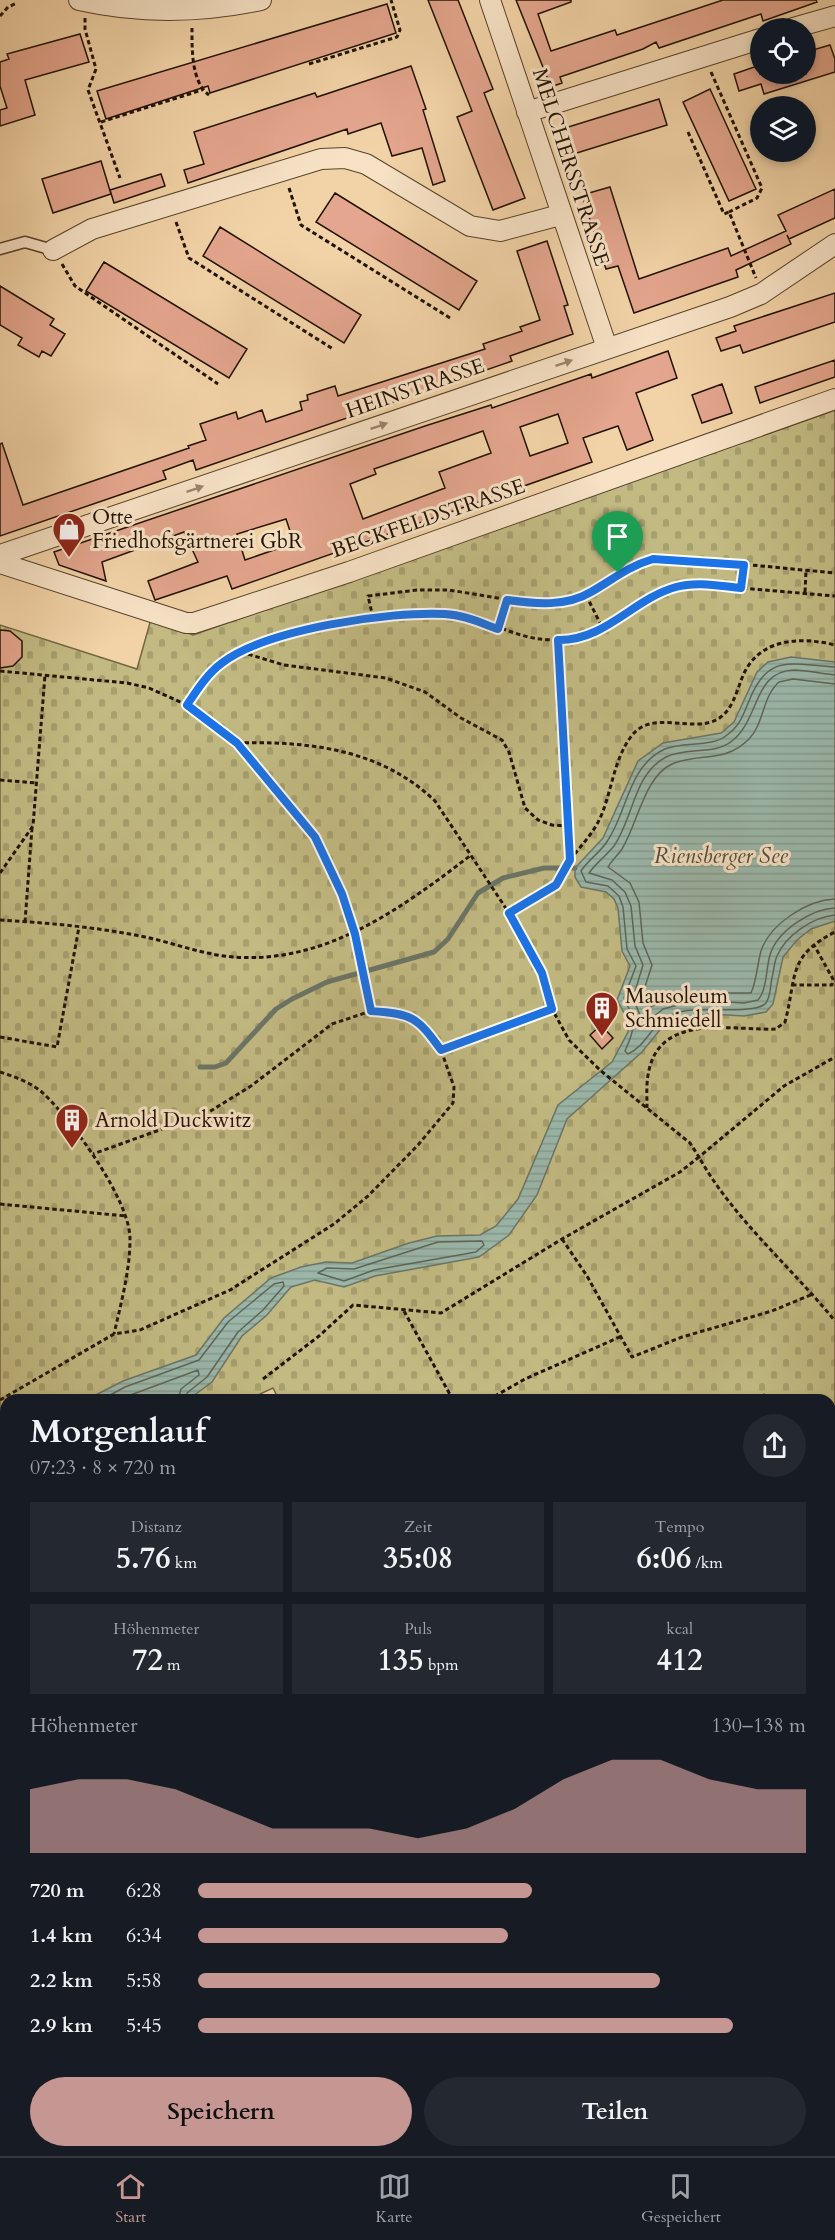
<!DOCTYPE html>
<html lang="de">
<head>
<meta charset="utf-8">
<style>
  :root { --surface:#171b24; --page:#242831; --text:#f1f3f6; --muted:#9ea1a6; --line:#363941; --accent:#c59692 }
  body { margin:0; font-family:Cardo,serif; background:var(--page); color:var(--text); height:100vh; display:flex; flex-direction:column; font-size:22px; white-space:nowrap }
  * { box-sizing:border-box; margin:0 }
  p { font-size:20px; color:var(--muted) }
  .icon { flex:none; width:33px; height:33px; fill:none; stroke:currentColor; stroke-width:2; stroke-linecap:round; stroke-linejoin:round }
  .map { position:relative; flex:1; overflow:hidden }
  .panel { position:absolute; left:0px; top:1394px; width:836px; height:764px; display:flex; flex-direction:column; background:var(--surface); border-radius:18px 18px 0 0; box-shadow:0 3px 9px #0003 }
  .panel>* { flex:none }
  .buttons { position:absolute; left:750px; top:18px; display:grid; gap:12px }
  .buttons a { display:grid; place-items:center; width:66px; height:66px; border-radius:50%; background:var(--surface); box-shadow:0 3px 9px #0003; font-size:30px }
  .pin { position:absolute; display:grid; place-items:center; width:51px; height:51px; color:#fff; margin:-62px -26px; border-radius:50% 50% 50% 0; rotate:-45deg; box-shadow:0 0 6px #0007 }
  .pin .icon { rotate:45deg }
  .round { display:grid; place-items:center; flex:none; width:63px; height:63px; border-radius:32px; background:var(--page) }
  .headline { display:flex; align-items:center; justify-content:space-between; height:102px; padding:0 30px }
  h1 { font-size:33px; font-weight:800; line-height:45px }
  .stats { display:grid; grid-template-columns:repeat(3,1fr); gap:9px; height:102px; padding:6px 30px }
  .stats div { display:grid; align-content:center; border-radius:0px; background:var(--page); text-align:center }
  .stats b { font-size:30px; font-weight:800 }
  .stats small { font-size:16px; font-weight:400 }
  .stats p { font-size:16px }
  .chart { height:168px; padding:12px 30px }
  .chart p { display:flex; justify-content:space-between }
  .chart svg { width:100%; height:108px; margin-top:6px; fill:var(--accent); opacity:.7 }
  .cta { display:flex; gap:12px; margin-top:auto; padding:12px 30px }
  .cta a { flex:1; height:69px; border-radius:36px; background:var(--accent); color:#111; font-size:24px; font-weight:800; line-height:69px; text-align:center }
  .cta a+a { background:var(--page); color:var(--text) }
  ul { padding:0 30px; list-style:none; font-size:20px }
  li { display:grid; grid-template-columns:96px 72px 1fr; align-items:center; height:45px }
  li i { height:15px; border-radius:8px; background:var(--accent) }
  .menu { display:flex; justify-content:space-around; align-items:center; height:84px; border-top:2px solid var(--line); background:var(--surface); font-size:16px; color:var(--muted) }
  .menu a { display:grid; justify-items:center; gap:3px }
  .menu .on { color:var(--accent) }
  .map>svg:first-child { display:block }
  .green { fill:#c2ba82; stroke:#726642; stroke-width:1.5 }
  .forest { fill:url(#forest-firs); stroke:#726642; stroke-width:1.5 }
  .cemetery { fill:url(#cemetery-stones); stroke:#726642; stroke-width:1.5 }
  .water { fill:url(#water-rules); stroke:#6b7566; stroke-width:1.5 }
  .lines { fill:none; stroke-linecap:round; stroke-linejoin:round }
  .shore { stroke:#5e6556; stroke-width:1.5 }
  .stream { stroke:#6b7566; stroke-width:5 }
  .building { fill:#e4a68e; stroke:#221301; stroke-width:1.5; fill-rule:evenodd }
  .lane-casing { stroke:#56432a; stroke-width:13 }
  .street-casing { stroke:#56432a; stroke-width:22 }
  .path { stroke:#221301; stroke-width:3; stroke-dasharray:4.5 3; stroke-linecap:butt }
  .lane { stroke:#f7e2c6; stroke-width:10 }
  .street { stroke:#f7e2c6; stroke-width:20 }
  .oneway { fill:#97856d }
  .route-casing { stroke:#fff; stroke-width:12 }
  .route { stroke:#1a73e8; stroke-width:8 }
  .labels { text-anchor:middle; stroke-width:6; stroke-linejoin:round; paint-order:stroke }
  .street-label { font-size:21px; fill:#221301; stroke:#f7e2c6 }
  .poi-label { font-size:21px; fill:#221301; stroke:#f7e2c6; text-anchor:start }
  .water-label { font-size:22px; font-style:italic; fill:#4c4c3c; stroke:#f7e2c6 }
</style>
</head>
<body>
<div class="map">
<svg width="835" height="2156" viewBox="0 0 835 2156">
  <defs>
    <pattern id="forest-firs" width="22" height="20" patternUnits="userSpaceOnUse" patternTransform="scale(1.5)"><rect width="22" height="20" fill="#c2ba82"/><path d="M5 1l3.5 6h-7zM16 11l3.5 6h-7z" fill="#a69f6e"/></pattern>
    <pattern id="cemetery-stones" width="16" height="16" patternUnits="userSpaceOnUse" patternTransform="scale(1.5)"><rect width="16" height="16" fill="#c2ba82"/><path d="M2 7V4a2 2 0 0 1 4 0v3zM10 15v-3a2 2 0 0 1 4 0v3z" fill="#a69f6e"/></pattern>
    <pattern id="water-rules" width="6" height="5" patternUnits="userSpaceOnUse" patternTransform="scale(1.5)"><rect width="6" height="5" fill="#9bb7aa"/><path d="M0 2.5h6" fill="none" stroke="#859c90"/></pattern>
  </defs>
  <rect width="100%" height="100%" fill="#f2d3a7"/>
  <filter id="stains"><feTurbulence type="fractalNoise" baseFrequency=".00333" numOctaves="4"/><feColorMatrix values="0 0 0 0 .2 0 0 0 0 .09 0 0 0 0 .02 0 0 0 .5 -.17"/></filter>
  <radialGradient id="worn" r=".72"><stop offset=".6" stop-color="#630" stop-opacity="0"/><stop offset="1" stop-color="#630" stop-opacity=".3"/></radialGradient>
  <path class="green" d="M835 2077V2156H780L783 2151H830V2085Z"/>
  <path class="forest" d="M830 1567 835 1579V1653L830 1642Z"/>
  <path class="cemetery" d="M835 410V1534L830 1523V1400L767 1399 764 1394 754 1400H279L273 1388 247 1400H6V1510L0 1512V625L137 669 151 619 193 635Z"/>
  <path class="water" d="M791 657 835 662V921L811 929 797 940 783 957 773 1004 766 1012 744 1016 711 1014 685 1017 669 1021 659 1031 642 1052 567 1119 537 1195 509 1235 479 1257 375 1276 344 1287 315 1280 291 1287 267 1315 242 1336 212 1382 189 1399H88L123 1381 196 1355 224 1318 271 1278 301 1267 326 1262 352 1263 409 1243 437 1236 480 1235 496 1226 518 1199 558 1105 612 1062 628 1032V1020L617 1000 630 966 622 951 618 908 614 899 606 892 581 887 575 877V868L603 838 638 761 663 743 721 733 734 722 757 672 768 662Z"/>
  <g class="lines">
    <path class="shore" d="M835 667C792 665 768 652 749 701 743 715 740 726 727 735 712 748 684 741 665 749 628 766 628 810 608 840 601 852 588 860 581 871L586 882 608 886 619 896 623 907 627 949 636 966 624 998C636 1022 636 1027 625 1051L628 1054C652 1042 650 1018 684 1011 703 1007 754 1014 765 1004 771 998 770 986 772 978 774 971 774 962 777 956 786 935 813 917 835 915
      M835 675C821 674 808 670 794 670 753 671 760 719 732 741 715 755 686 747 666 757 633 775 634 817 614 846 606 856 596 863 589 873L612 880 625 892 631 906 635 946 643 965 633 998 644 1025 663 1009 682 1004 710 1001 744 1003 758 1000C767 990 766 968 770 955 777 931 811 909 835 908
      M835 684 793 679 779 682C762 697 764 724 749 739 724 764 701 752 672 764 644 777 638 823 622 849 618 855 612 860 608 867L630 883 639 902 643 943 652 965 642 996 649 1008 663 1000 693 993H751C757 980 757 965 761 951 770 924 807 900 835 899
      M482 1241 484 1245 476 1252 374 1270 344 1281 318 1273 327 1268 354 1269 438 1242Z
      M101 1400 125 1387 199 1360 228 1322 274 1284 283 1282 284 1286 263 1310 238 1332 207 1377 187 1393 186 1400
      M117 1400 198 1370 199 1375 181 1389 178 1400"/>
    <path class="stream" d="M200 1067H215L226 1063 276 1009 292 999 327 982 434 952 448 939 478 893 503 878 544 868H575"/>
  </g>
  <path class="building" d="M428 0H458L493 89 484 93 525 198 493 210 457 117 472 111Z
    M516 0H571V2L538 14 551 51 615 30 617 35 723 0H816L817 2 763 21 761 14 659 48 656 42 643 49 560 77 562 83 551 87Z
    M387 4 396 33 210 93 208 86 106 119 97 91Z
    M80 34 89 62 25 80 35 115 0 126V110L7 108 0 86V62L9 59 7 54Z
    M830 45 835 59V72L764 94 761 84 739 91 734 74 760 65V74H806V52Z
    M411 66 426 109 423 110 445 181 433 185 422 148 392 156 381 123 348 134 347 129 188 183 184 170 204 164 194 132 315 93 317 97Z
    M710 89 756 189 729 201 683 102Z
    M659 99 667 125 567 156 562 142 569 140 565 128Z
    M101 161 111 194 53 213 42 179Z
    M161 174 165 186 114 203 110 190Z
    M610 187 639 279 728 248 731 256 786 231 778 215 835 189V218L789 239 787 235 791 244 736 270 738 277 634 313 618 266 606 269 582 195Z
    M335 193 477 281 459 310 316 222Z
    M220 227 361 315 344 343 203 256Z
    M547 241 568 305 564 306 573 334 510 356 512 361 196 470 193 460 163 471 166 479 0 536V444L2 443 23 505 189 448 188 446 206 440 200 424 236 412 238 419 262 410 266 422 302 410 300 402 308 400 307 395 335 386 338 396 485 349 483 344 522 331 520 327 540 320 517 251Z
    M104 262 247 349 229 378 86 291Z
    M0 286 54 319 50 325 65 334 51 356 42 351 39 357 18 345 22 338 0 325Z
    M835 293V322L743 353 740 345 721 351 716 338 736 331 734 326Z
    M668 351 677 378 636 393 653 440 627 450 618 426 583 438 592 462 232 589 227 576 155 600 148 581 198 562 184 532 102 562 106 581 59 565 54 552 425 426 491 405 492 408 591 374 592 378ZM558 414 568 443 530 456 520 427ZM483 431 491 453 439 472 445 488 363 519 350 484 376 474 374 469ZM286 519 294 543 245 560 237 534Z
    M835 360V377L760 403 755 387Z
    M722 384 732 413 702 423 692 395Z
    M0 630 10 631 22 641V657L13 666 0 668Z
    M601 1025 613 1038 602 1049 590 1035Z"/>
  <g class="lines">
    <defs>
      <path id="lane" d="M0 249 25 242 53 250
        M830 2026 835 2018
        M445 2151 448 2156
        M739 2156 743 2151"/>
      <path id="street" d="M79 0C141 14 199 13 261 0
        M490 0 607 348
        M793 28 835 16
        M527 112 760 39
        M53 250 92 229 321 159 345 158 366 164 470 226 500 231 560 215
        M0 555 730 307 761 294 835 244
        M0 563 186 623H194L349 572 835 399
        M0 1710 6 1707
        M0 1923 6 1930
        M0 2044 6 2039
        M260 2151 266 2156
        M187 2156 195 2151
        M572 2156 581 2151"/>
    </defs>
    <use href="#lane" class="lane-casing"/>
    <use href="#street" class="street-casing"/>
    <path class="path" d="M0 16 8 7 17 3
      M85 18V29L96 69 88 90 120 178
      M192 28C192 48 191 82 209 95
      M309 64 397 37 400 30 391 0
      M711 72 762 188 757 198 729 212
      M101 122 202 90
      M688 132 724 214 729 212 756 278
      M289 188 301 225 450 318
      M176 222 189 258 333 349
      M62 264 75 286 218 384
      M742 587 744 565
      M805 592 806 571
      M586 595 603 629
      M373 618 368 596 417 590H449L528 603 566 602 592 592 618 573 653 559 709 561 835 573
      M498 629 507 600
      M558 640 570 859
      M241 652 284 665 386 678 425 692 461 718 502 740 509 752 525 808 538 820 552 825 567 826
      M0 671 127 683 149 688 187 705 237 743 315 837 342 894 355 934 371 1011
      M187 705C197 690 207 675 222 663 265 629 405 606 460 616 499 622 521 644 565 639 614 634 646 592 693 584L835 596
      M237 743C309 741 381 749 435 801L509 913 542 973 552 1009 569 1040 601 1071 690 1143 699 1157 784 1086 835 1057
      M0 780 36 783
      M0 873 33 826 45 675
      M510 913C524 904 546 896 556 884 562 877 565 867 570 860 582 844 596 831 603 811 612 787 615 759 630 738 650 708 690 733 716 720 732 712 736 693 742 678 757 639 798 636 835 645
      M0 920C48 923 97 927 145 937 174 943 204 955 234 957 326 964 402 908 471 855
      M25 922 32 828
      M792 985H832L833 979 814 945
      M0 1037 57 1047 79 927
      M441 1050 552 1009
      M0 1072C15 1077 33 1083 45 1095 73 1122 130 1200 130 1239 130 1271 121 1303 114 1334
      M647 1108C647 1096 646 1082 649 1070 662 1012 734 1031 776 1029L785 1022C797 977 787 956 835 932
      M0 1204 126 1216
      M562 1239 587 1276 632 1357 682 1337 772 1311 813 1294
      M404 1311 453 1400
      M263 1379 319 1336 353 1305 441 1313 562 1239 680 1172 699 1157C732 1217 791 1267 835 1321
      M0 1400 114 1334 140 1330 230 1290 334 1224 368 1196 418 1145 453 1103 454 1087 441 1050 420 1022 395 1013 371 1011 332 1024 251 1086 209 1112 93 1154
      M488 1400 525 1379 622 1336
      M830 1424 835 1421
      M830 1551 835 1562
      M830 1710 835 1707
      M830 1805 835 1810
      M830 1843 835 1835
      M830 1990 835 1981
      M0 2138 6 2149
      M7 2151 9 2156
      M100 2156 108 2151
      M713 2156 719 2151"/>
    <use href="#lane" class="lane"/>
    <use href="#street" class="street"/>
  </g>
  <defs><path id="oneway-solid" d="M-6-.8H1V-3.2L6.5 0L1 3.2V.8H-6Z" transform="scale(1.5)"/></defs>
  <g class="oneway">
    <use href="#oneway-solid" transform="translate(564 363) rotate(-19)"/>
    <use href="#oneway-solid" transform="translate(379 426) rotate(-19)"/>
    <use href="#oneway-solid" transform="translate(195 489) rotate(-19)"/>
  </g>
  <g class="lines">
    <defs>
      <path id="route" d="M653 559 744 565 741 588C720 586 697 581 676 587 633 599 605 641 558 640L570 860 556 885 509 913 542 973 552 1009 441 1050C417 1017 413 1014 371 1011L355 934 342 894 315 837 237 743 187 705C197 690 207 674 222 663 267 629 389 611 445 614 464 615 481 623 498 629L507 600C535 604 566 607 591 592 612 580 629 566 653 559Z"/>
    </defs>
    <use href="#route" class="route-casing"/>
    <use href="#route" class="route"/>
  </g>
  <defs>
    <symbol id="shop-pin" viewBox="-11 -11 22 30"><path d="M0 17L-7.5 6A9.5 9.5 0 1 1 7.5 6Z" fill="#8f2418" stroke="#f7e2c6"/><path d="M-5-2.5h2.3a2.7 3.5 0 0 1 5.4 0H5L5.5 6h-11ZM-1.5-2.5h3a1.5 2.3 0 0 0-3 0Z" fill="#fff"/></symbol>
    <symbol id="building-pin" viewBox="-11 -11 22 30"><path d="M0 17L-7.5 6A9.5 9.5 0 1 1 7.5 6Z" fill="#8f2418" stroke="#f7e2c6"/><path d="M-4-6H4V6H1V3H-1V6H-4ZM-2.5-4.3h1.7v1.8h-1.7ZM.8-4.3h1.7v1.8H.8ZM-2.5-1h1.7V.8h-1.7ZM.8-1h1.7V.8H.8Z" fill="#fff"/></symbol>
  </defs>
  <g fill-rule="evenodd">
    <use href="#shop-pin" x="50" y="510" width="38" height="52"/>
    <use href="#building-pin" x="583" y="989" width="38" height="52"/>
    <use href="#building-pin" x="53" y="1101" width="38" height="52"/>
  </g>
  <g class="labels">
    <g class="street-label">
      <text transform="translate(571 167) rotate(72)" y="7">MELCHERSSTRASSE</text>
      <text transform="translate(415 388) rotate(-19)" y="7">HEINSTRASSE</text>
      <text transform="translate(428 518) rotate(-19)" y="7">BECKFELDSTRASSE</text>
    </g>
    <g class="poi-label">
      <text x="92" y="524">Otte<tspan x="92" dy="24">Friedhofsgärtnerei GbR</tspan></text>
      <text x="625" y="1003">Mausoleum<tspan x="625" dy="24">Schmiedell</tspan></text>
      <text x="95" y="1127">Arnold Duckwitz</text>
    </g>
    <g class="water-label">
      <text x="721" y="863">Riensberger See</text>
    </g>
  </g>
  <rect width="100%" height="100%" filter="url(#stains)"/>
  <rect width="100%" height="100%" fill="url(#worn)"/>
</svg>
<div class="buttons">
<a><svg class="icon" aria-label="locate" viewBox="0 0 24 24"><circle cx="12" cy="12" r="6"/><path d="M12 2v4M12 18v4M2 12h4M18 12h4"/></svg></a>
<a><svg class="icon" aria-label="layers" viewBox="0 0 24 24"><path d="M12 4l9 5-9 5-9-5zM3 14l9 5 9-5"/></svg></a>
</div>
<div class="pin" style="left:618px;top:573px;background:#1e9e55"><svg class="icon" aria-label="arrive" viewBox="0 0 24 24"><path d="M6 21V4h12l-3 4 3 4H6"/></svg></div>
<section class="panel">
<div class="headline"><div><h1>Morgenlauf</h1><p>07:23 · 8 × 720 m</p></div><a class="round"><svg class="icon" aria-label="share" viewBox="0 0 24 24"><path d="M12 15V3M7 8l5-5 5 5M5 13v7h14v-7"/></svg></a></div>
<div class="stats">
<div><p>Distanz</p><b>5.76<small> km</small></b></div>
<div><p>Zeit</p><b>35:08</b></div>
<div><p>Tempo</p><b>6:06<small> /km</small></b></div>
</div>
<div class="stats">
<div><p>Höhenmeter</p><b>72<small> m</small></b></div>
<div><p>Puls</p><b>135<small> bpm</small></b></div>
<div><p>kcal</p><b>412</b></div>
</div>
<div class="chart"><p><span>Höhenmeter</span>130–138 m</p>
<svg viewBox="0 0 160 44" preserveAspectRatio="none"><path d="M0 44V18L10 14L20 14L30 18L40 26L50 34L60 34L70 34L80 38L90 34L100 26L110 14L120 6L130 6L140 14L150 18L160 18V44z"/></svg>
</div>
<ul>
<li><b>720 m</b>6:28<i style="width:55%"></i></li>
<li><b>1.4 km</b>6:34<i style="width:51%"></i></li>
<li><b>2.2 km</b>5:58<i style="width:76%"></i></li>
<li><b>2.9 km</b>5:45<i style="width:88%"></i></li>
</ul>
<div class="cta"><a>Speichern</a><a>Teilen</a></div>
</section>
</div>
<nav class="menu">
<a class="on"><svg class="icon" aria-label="home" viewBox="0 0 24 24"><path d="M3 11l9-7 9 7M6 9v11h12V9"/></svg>Start</a>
<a><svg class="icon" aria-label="map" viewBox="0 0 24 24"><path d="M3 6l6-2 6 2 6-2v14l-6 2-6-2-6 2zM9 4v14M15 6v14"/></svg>Karte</a>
<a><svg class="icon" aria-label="saved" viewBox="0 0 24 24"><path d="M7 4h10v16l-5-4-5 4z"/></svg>Gespeichert</a>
</nav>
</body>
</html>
